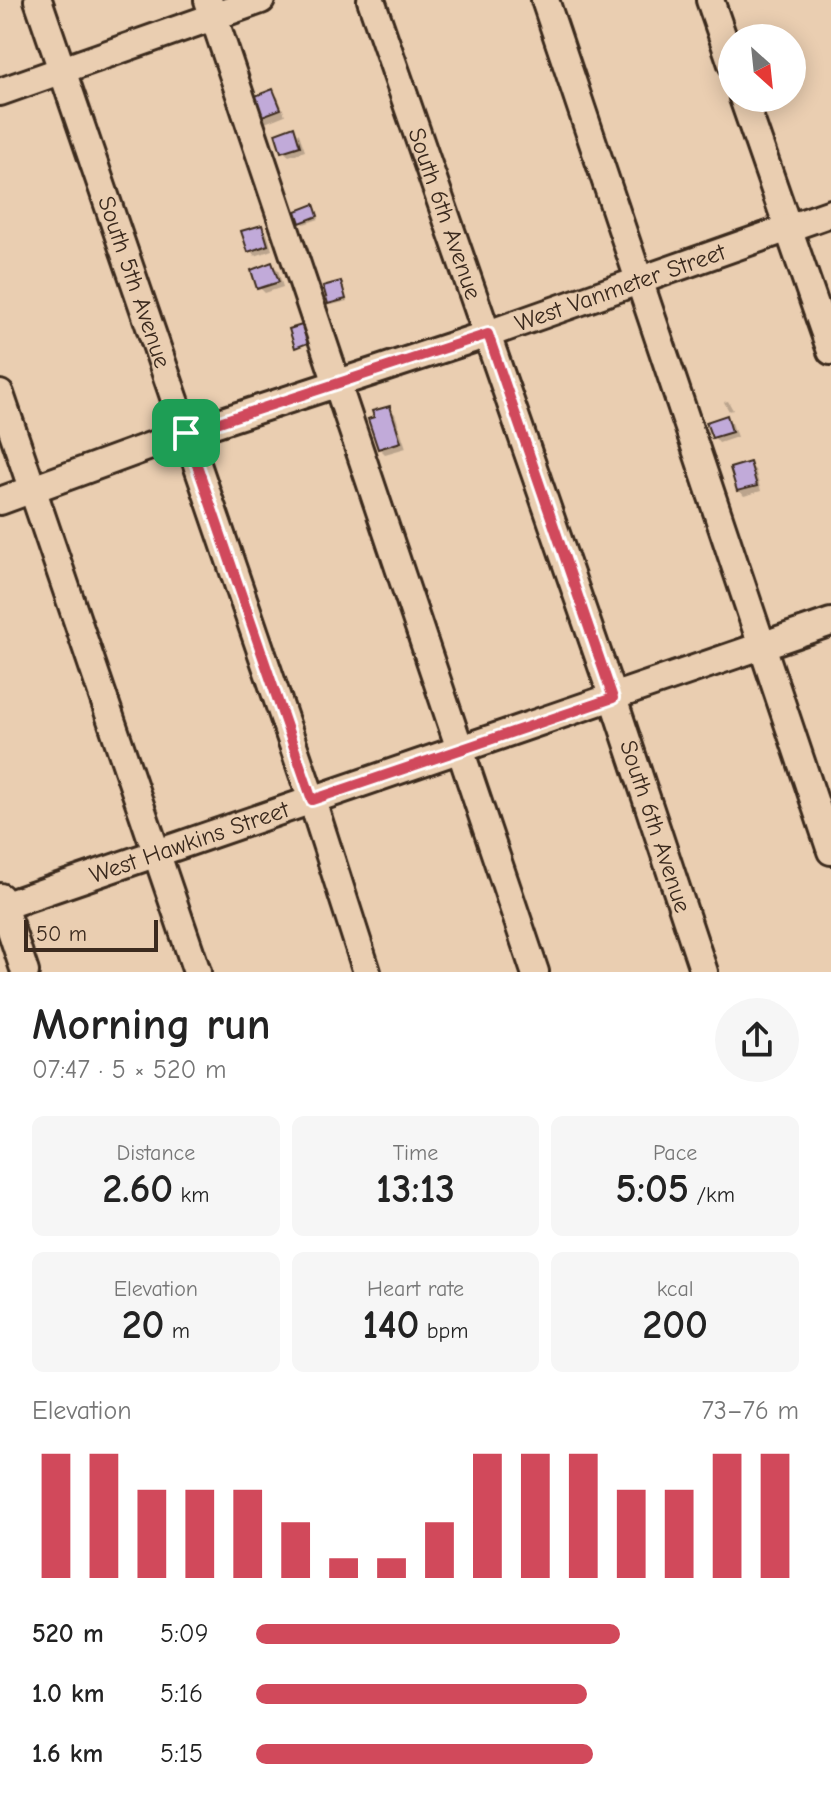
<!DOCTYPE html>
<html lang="en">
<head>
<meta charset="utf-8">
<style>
  :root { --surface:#fff; --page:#f6f6f6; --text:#222; --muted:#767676; --accent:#d1495b }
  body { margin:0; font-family:"Comic Neue",sans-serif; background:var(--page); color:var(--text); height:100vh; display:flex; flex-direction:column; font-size:30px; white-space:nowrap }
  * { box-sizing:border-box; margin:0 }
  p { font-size:26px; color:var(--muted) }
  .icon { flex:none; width:44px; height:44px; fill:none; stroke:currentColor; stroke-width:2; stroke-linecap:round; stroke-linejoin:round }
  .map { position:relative; height:972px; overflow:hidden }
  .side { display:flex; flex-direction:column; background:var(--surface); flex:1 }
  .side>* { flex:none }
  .needle { width:52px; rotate:153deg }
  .controls { position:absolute; left:718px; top:24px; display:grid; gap:16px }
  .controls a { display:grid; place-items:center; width:88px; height:88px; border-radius:50%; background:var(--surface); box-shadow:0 4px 20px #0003; font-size:40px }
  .scale { position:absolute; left:24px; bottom:20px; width:134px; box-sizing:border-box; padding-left:8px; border:4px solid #3b2a1e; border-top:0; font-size:22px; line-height:28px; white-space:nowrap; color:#3b2a1e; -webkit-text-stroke:6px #eaceb1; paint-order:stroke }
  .pin { position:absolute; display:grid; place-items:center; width:68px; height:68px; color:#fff; margin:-34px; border-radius:16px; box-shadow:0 4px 12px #0006 }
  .round { display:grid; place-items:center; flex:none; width:84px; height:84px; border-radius:42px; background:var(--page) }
  .overview { display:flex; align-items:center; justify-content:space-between; height:136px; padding:0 32px }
  h1 { font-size:44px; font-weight:600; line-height:60px }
  .metrics { display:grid; grid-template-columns:repeat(3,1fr); gap:12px; height:136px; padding:8px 32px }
  .metrics div { display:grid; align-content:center; border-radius:12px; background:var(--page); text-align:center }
  .metrics b { font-size:40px; font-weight:600 }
  .metrics small { font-size:22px; font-weight:400 }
  .metrics p { font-size:22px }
  .chart { height:224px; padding:16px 32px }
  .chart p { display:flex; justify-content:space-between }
  .chart svg { width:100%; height:144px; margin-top:8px; stroke:var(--accent); stroke-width:6 }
  ul { padding:0 32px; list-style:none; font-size:26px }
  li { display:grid; grid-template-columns:128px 96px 1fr; align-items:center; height:60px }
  li i { height:20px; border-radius:10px; background:var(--accent) }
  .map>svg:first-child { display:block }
  .shadow { fill:#0003 }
  .building { fill:#c1aad9; stroke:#3b2a1e; stroke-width:2 }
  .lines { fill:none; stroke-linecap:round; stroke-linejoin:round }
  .minor-casing { stroke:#3b2a1e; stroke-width:32 }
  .minor { stroke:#eaceb1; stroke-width:26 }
  .route-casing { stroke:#fff; stroke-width:16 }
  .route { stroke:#d1495b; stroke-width:10 }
  .labels { text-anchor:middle; stroke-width:7; stroke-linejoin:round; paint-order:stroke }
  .street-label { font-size:24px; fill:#3b2a1e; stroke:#eaceb1 }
</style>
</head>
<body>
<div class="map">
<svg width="831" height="972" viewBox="0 0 831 972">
  <rect width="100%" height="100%" fill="#eaceb1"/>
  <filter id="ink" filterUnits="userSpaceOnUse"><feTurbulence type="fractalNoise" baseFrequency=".0125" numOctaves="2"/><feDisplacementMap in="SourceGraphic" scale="16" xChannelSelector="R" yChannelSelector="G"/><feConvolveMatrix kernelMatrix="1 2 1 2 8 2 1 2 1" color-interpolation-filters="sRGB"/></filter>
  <g filter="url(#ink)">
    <path class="shadow" d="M273 92 278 97 285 115 265 123 259 117Z
      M294 129 299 134 305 151 289 156 283 151Z
      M316 209 319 219 304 224 302 221Z
      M261 227 267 233 272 250 255 256 250 250Z
      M272 265 278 270 283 287 265 293 259 287Z
      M340 283 347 301 332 305 330 303Z
      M728 401 733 410 729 411 724 402Z
      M389 408 395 414 406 448 385 454 379 448Z
      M726 417 732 423 737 437 719 443 714 437Z
      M749 464 755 470 761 491 744 496 739 490Z"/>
    <path class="building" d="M273 89 281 109 257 118 250 98Z
      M294 126 300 146 281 152 275 133Z
      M314 204 318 216 300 223 296 211Z
      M262 225 268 245 248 252 241 231Z
      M272 262 279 282 257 289 251 270Z
      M341 281 346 299 328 304 323 286Z
      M302 325 308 343 295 348 289 329Z
      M390 406 401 442 378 449 368 419 374 417 372 411Z
      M727 415 732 432 712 438 706 422Z
      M750 462 757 486 737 491 730 468Z"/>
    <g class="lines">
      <defs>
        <g id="minor">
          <path id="s1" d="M38 0 312 800 367 972"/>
          <path d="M208 0 535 972"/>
          <path id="s2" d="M371 0 613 698 704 972"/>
          <path d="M545 0 831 851"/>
          <path d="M710 0 732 64"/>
          <path d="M0 92 261 0"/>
          <path d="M743 98 831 351"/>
          <path d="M0 394 197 972"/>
          <path id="s3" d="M0 501 186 433 488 334 831 213"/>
          <path d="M0 897 25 972"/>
          <path id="s4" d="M0 907 831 622"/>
        </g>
      </defs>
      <use href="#minor" class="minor-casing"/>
      <use href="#minor" class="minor"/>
    </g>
  </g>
  <g class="lines" filter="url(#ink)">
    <defs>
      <path id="route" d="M488 334 613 698 312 800 186 433Z"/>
    </defs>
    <use href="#route" class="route-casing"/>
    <use href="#route" class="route"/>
  </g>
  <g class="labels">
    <g class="street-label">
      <text dy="8" stroke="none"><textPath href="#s2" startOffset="226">South 6th Avenue</textPath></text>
      <text dy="8" stroke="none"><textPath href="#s1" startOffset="298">South 5th Avenue</textPath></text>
      <text dy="8" stroke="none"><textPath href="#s3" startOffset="656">West Vanmeter Street</textPath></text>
      <text dy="8" stroke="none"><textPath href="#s2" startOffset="874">South 6th Avenue</textPath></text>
      <text dy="8" stroke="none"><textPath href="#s4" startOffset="200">West Hawkins Street</textPath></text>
    </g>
  </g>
</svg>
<div class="controls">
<a><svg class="needle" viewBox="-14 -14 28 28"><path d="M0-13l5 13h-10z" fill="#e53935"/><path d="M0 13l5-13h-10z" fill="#767676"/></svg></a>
</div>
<div class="scale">50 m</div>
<div class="pin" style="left:186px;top:433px;background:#1e9e55"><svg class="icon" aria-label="arrive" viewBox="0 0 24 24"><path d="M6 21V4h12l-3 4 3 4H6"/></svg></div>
</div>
<section class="side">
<div class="overview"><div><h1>Morning run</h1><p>07:47 · 5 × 520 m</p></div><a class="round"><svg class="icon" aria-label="share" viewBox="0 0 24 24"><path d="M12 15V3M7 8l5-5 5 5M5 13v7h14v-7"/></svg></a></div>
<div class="metrics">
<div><p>Distance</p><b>2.60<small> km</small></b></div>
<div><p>Time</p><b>13:13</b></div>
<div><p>Pace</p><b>5:05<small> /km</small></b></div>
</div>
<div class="metrics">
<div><p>Elevation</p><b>20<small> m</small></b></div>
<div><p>Heart rate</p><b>140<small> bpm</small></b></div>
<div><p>kcal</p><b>200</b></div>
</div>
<div class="chart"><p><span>Elevation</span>73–76 m</p>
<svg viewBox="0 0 160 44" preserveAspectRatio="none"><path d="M5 44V6M15 44V6M25 44V17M35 44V17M45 44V17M55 44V27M65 44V38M75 44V38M85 44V27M95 44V6M105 44V6M115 44V6M125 44V17M135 44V17M145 44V6M155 44V6"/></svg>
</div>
<ul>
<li><b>520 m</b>5:09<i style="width:67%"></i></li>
<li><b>1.0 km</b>5:16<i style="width:61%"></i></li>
<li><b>1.6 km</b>5:15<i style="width:62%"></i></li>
</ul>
</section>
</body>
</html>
